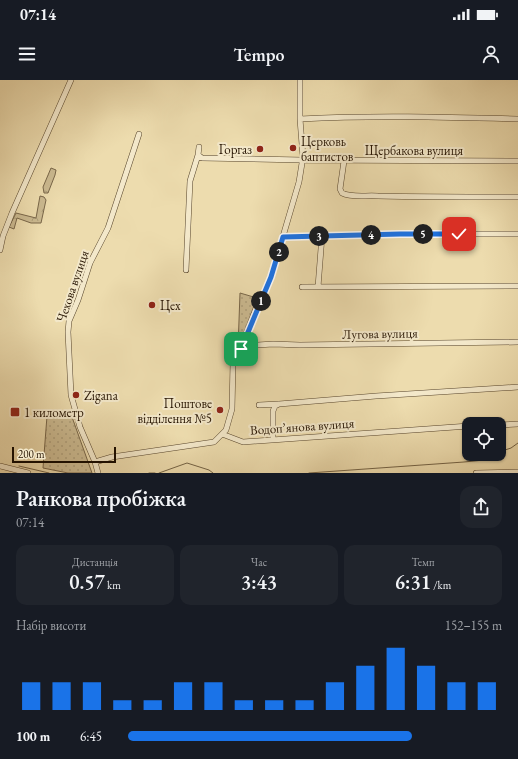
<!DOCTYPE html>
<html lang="uk">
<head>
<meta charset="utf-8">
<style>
  :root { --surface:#171b24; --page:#20242c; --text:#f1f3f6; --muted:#9ea1a6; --accent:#1a73e8 }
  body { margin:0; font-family:"EB Garamond",serif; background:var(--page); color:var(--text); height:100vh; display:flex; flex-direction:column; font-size:15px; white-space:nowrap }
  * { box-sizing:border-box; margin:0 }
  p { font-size:13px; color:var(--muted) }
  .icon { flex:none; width:22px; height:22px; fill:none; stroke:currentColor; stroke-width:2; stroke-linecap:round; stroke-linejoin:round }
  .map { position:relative; height:393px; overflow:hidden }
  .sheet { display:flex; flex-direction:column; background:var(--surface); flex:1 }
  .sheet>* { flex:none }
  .buttons { position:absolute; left:462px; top:337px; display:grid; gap:8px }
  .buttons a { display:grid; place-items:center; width:44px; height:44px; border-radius:8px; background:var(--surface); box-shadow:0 1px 3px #0004; font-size:20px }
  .scale { position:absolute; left:12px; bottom:10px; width:104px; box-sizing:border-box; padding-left:4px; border:2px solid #251301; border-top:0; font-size:11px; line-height:14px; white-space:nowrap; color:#251301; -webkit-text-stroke:3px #f3e8ca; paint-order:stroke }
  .pin { position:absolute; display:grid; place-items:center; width:34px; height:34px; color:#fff; margin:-17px; border-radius:8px; box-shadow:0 2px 6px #0006 }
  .km { position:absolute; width:20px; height:20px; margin:-10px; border-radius:50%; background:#222; color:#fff; font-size:11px; line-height:20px; text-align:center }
  .round { display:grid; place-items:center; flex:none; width:42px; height:42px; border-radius:12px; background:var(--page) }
  .headline { display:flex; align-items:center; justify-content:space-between; height:68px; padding:0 16px }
  h1 { font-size:22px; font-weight:600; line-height:30px }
  .figures { display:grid; grid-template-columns:repeat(3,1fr); gap:6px; height:68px; padding:4px 16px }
  .figures div { display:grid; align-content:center; border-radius:10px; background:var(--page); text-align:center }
  .figures b { font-size:20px; font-weight:600 }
  .figures small { font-size:11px; font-weight:400 }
  .figures p { font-size:11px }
  .chart { height:112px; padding:8px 16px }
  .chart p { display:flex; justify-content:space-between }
  .chart svg { width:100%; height:72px; margin-top:4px; stroke:var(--accent); stroke-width:6 }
  ul { padding:0 16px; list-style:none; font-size:13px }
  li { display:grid; grid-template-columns:64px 48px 1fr; align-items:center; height:30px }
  li i { height:10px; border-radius:5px; background:var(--accent) }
  .status { display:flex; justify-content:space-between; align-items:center; height:28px; padding:0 20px; background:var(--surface); direction:ltr }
  .status svg { height:11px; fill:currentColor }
  header { display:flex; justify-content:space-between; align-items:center; height:52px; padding:0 16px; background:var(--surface); font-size:18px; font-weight:600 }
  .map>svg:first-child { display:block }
  .forest { fill:url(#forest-crowns); stroke:#786649 }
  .park { fill:url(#park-dots); stroke:#786649 }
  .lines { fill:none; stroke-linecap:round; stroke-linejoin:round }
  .stream { stroke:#746345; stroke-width:1 }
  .minor-casing { stroke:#57452c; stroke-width:6 }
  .minor { stroke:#f3e8ca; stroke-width:5 }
  .route-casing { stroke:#fff; stroke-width:8 }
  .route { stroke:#1a73e8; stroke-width:5 }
  .poi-dot { fill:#8f2418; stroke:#f3e8ca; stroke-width:1.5 }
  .labels { text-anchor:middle; stroke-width:4; stroke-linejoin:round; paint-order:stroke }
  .poi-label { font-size:13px; fill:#251301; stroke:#f3e8ca; text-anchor:start }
  .street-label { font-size:13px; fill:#251301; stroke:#f3e8ca }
</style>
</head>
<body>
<div class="status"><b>07:14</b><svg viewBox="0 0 49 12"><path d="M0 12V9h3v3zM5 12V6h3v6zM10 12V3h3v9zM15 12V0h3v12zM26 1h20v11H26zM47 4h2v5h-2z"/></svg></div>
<header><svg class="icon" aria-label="menu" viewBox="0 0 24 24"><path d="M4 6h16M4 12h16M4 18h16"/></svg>Tempo<svg class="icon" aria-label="person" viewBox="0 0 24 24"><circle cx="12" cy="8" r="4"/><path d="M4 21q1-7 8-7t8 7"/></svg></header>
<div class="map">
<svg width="518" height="393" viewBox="0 0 518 393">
  <defs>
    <pattern id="forest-crowns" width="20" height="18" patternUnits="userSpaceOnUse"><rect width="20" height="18" fill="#cbba91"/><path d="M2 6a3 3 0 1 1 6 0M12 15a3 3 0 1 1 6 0" fill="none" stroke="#ae9f7b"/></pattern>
    <pattern id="park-dots" width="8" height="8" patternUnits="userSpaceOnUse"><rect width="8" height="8" fill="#cbba91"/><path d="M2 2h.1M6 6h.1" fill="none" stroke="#ae9f7b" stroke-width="1.8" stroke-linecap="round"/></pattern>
  </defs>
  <rect width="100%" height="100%" fill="#eddcae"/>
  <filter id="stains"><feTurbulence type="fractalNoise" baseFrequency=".005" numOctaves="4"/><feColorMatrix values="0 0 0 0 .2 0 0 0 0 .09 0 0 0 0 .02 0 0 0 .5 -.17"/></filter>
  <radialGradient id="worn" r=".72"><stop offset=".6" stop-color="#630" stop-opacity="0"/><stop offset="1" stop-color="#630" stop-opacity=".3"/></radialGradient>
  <path class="forest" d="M51 88 56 90 55 95 48 113H44L43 107Z
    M40 116 44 117 46 120 41 143H31L17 138 14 149 9 147 16 133 36 138Z"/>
  <path class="park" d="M240 213 257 218 238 268Z
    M47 336 72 337 92 393H68L43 388Z"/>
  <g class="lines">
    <path class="stream" d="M499 372 511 368 518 363
      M19 386 49 393
      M149 393H155
      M159 393 187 383 209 390 213 393
      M309 393 464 382 484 380 495 374"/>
    <defs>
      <path id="minor" d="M300 39C373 35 445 37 518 39
        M199 67 198 75 202 78 302 80 518 81
        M344 81 340 109 342 113C352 118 366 115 378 116 424 117 471 117 518 117
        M283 157 400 154H518
        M0 170 3 156 12 133 71 0
        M186 190 190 101 198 75
        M302 207 518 206
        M318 207 322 156
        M242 266 273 264 300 265 518 262
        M259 325 278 324
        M499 345 518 344
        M222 354 243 362 469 346
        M273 360V331L275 326 279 324 376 316 518 307
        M95 382 112 377 214 362 226 350 232 329 233 283 254 239 271 197 299 102 303 77 300 39V0
        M0 386 28 393
        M98 393 95 382 80 347 71 315 68 252 69 241 78 220 90 183 108 148 139 54
        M476 393 518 392"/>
    </defs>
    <use href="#minor" class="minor-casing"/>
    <use href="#minor" class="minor"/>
  </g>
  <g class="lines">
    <defs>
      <path id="route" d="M241 269 271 197 283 157 400 154H459"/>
    </defs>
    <use href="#route" class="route-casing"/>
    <use href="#route" class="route"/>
  </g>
  <g class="poi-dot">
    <circle cx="293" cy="68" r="4"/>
    <circle cx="260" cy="69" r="4"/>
    <circle cx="152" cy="225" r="4"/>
    <circle cx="76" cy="315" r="4"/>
    <circle cx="220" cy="330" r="4"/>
    <rect x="10" y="327" width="10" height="10" rx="2"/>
  </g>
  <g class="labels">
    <g class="poi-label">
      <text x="301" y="66">Церковь<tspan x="301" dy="15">баптистов</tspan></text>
      <text x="252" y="74" text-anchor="end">Горгаз</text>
      <text x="160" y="230">Цех</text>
      <text x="84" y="320">Zigana</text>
      <text x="212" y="328" text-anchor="end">Поштове<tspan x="212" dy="15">відділення №5</tspan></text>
      <text x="24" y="337">1 километр</text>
    </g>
    <g class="street-label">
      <text x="414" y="75">Щербакова вулиця</text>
      <text transform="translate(72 206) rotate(-71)" y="5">Чехова вулиця</text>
      <text transform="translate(380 253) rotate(-1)" y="5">Лугова вулиця</text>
      <text transform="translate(302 346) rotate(-4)" y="5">Водоп’янова вулиця</text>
    </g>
  </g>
  <rect width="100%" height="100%" filter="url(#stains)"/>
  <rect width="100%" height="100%" fill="url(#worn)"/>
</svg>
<div class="buttons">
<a><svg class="icon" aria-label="locate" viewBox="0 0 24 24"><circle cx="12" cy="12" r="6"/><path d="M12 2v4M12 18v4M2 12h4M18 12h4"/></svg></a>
</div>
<div class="scale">200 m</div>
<div class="pin" style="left:241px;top:269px;background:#1e9e55"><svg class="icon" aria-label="arrive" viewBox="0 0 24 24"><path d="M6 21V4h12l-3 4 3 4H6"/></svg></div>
<div class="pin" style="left:459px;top:154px;background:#d93025"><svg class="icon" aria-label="check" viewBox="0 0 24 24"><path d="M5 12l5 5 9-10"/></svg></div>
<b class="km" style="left:261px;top:221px">1</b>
<b class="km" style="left:279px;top:172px">2</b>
<b class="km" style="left:319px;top:156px">3</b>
<b class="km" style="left:371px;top:155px">4</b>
<b class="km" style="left:423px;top:154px">5</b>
</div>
<section class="sheet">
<div class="headline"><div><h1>Ранкова пробіжка</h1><p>07:14</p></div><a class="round"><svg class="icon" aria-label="share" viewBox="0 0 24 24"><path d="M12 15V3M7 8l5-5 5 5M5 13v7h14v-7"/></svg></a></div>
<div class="figures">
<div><p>Дистанція</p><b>0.57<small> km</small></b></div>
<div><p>Час</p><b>3:43</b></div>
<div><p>Темп</p><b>6:31<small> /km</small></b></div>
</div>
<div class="chart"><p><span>Набір висоти</span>152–155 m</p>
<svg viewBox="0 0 160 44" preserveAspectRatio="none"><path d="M5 44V27M15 44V27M25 44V27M35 44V38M45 44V38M55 44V27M65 44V27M75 44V38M85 44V38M95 44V38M105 44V27M115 44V17M125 44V6M135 44V17M145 44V27M155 44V27"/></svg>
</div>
<ul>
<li><b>100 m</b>6:45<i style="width:76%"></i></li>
</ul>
</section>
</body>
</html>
